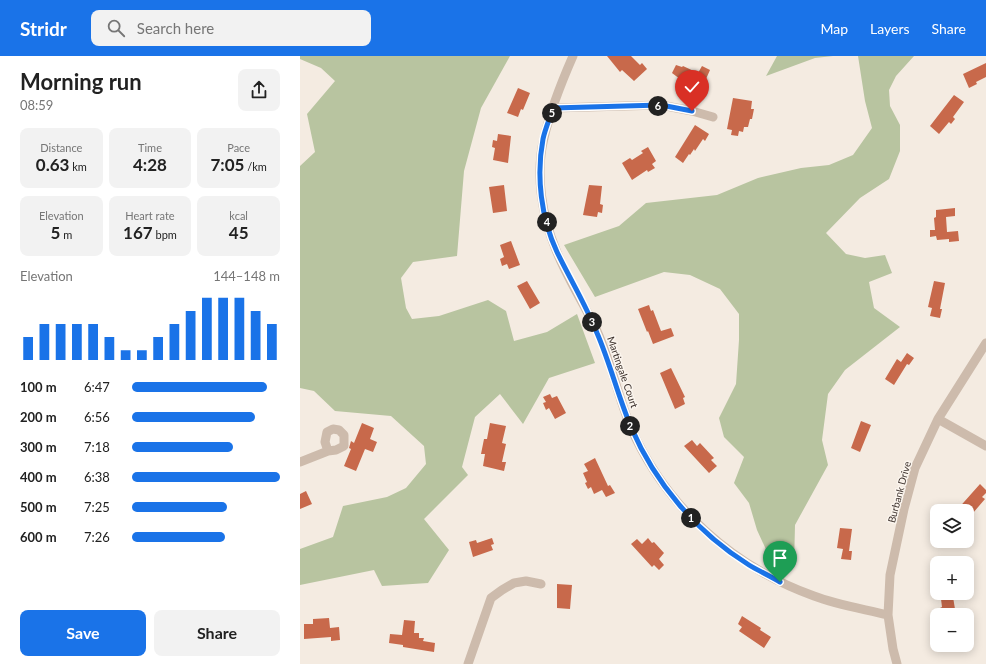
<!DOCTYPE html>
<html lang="en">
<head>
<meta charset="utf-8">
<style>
  :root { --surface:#fff; --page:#f2f2f2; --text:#222; --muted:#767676; --accent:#1a73e8 }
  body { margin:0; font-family:Lato,sans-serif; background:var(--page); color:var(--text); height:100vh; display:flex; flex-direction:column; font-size:15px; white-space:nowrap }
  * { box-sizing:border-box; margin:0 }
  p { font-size:13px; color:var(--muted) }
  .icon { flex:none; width:22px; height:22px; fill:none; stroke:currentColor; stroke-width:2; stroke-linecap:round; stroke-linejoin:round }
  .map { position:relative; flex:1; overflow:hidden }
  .details { display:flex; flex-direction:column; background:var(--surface); width:300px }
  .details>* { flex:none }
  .controls { position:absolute; left:630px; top:448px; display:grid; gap:8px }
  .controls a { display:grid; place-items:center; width:44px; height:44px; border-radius:8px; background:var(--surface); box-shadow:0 2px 10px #0003; font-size:20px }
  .pin { position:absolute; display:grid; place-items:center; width:34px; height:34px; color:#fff; margin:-41px -17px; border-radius:50% 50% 50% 0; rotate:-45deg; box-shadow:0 0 4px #0007 }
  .pin .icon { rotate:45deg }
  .km { position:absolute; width:20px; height:20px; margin:-10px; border-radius:50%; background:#222; color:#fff; font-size:11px; line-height:20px; text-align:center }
  .round { display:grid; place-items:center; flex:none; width:42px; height:42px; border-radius:8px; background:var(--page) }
  .overview { display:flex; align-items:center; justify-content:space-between; height:68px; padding:0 20px }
  h1 { font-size:22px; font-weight:700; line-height:30px }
  .figures { display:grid; grid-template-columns:repeat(3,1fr); gap:6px; height:68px; padding:4px 20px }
  .figures div { display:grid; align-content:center; border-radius:8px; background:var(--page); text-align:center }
  .figures b { font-size:17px; font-weight:700 }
  .figures small { font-size:11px; font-weight:400 }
  .figures p { font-size:11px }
  .chart { height:112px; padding:8px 20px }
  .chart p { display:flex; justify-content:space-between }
  .chart svg { width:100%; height:72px; margin-top:4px; stroke:var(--accent); stroke-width:6 }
  .primary-button { display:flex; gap:8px; margin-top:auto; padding:8px 20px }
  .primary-button a { flex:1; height:46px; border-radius:8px; background:var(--accent); color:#fff; font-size:16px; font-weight:700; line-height:46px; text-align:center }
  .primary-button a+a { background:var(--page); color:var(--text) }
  ul { padding:0 20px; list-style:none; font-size:13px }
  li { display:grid; grid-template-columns:64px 48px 1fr; align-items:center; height:30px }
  li i { height:10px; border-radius:5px; background:var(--accent) }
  header { display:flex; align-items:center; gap:24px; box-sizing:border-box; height:56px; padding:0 20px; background:var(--accent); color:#fff }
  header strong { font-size:19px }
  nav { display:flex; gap:22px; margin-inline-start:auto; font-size:14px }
  .search { width:280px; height:36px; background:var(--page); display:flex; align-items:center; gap:10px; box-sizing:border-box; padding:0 14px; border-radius:8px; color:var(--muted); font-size:15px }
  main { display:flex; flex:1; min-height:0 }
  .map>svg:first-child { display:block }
  .green { fill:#b8c4a0 }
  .building { fill:#c8694b }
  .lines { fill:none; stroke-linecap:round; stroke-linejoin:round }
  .minor { stroke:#cdbbac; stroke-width:9 }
  .route-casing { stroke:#fff; stroke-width:8 }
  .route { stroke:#1a73e8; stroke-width:5 }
  .labels { text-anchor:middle; stroke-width:3; stroke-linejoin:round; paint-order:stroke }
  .street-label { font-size:10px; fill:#3b302b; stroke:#fbf5ee }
</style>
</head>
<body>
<header>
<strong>Stridr</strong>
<div class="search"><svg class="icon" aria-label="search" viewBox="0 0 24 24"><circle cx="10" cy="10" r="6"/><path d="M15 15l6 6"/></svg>Search here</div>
<nav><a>Map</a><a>Layers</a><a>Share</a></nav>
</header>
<main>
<section class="details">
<div class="overview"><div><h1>Morning run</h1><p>08:59</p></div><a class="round"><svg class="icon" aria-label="share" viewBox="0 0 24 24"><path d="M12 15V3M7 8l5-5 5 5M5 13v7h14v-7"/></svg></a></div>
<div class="figures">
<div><p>Distance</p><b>0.63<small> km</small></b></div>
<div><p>Time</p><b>4:28</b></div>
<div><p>Pace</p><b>7:05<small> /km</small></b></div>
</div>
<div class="figures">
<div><p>Elevation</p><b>5<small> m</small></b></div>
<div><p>Heart rate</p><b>167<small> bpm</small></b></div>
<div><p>kcal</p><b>45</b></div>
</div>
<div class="chart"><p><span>Elevation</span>144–148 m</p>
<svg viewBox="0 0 160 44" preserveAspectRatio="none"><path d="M5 44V30M15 44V22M25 44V22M35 44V22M45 44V22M55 44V30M65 44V38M75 44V38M85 44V30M95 44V22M105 44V14M115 44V6M125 44V6M135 44V6M145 44V14M155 44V22"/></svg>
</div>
<ul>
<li><b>100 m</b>6:47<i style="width:91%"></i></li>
<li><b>200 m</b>6:56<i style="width:83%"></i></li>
<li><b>300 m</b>7:18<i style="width:68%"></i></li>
<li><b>400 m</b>6:38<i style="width:100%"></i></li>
<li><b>500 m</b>7:25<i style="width:64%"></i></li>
<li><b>600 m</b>7:26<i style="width:63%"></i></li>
</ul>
<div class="primary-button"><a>Save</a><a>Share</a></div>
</section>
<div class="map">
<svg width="686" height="608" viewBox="0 0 686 608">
  <rect width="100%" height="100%" fill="#f4ebe1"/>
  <path class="green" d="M0 0H210L181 52 164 115 157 200 113 206 101 222 106 252 112 263 139 260 188 244 206 255 214 285 247 276 277 258 295 307 249 322 223 368 200 338 175 361 162 411 168 419 124 463 149 494 128 527 82 530 74 514 0 529V493L33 481 43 450 87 441 106 432 126 408 124 390 91 360 35 355 14 335 0 332V110L15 96 7 58 35 25 21 12 0 3Z
    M477 0H533L515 2 466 20Z
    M558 0H614L596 20 589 34 590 50 600 69V95L589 123 560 142 526 177 546 198 565 202 585 199 592 217 569 226 574 252 600 271 545 314 528 338 522 384 528 409 495 469 494 511 469 500 457 474 449 447 434 427 444 401 424 381 419 362 436 328 439 284V258L420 233 390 219 364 216 295 241 264 189 319 170 346 147 417 139 458 122 501 112 529 109 553 99 572 72 565 45Z"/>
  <path class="building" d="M307 0H331L340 9 342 7 347 13 334 25 322 14 320 16Z
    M686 7V21L676 26 677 28 669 32 663 18Z
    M376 9 382 11 383 10 398 17 402 10 410 14 402 32 398 30 396 33 379 26 380 23 372 17Z
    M218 32 230 37 223 54 221 53 218 61 207 57Z
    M654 39 664 46 653 61 655 63 651 68 649 66 639 78 630 70Z
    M433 42 452 45 451 53H454L452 63H450L448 71H444L443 76 439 75 438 80 431 79 432 74 427 73Z
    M395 69 409 78 405 85 403 83 395 95 394 93 390 99 389 98 383 107 375 101Z
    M198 78 211 80 208 107 193 104 195 92 192 91 193 84 197 85Z
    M348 91 356 105 352 108 355 112 348 116 347 114 332 124 322 107 330 102 332 104 343 97 341 95Z
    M204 129 207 155 193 157 189 131Z
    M289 129 302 130 300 148 303 149 302 157 298 156 297 161 283 159Z
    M655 152V160L646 161 647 176 658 175 659 185 649 186V183L637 184 636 180 630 181V174H635L634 162 636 161V154Z
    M211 185 220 209 209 213 207 208 202 210 200 203 204 201 200 189Z
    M227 225 240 247 230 253 217 230Z
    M634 225 645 227 640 253H642L640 262 630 260 632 252 628 251Z
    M349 249 351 255 353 254 361 275 371 272 374 280 353 288 348 275 347 276 338 253Z
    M607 297 614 302 609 309 607 308 594 329 585 323 597 303 601 306Z
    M371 312 385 341 383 342 385 348 375 353 360 317Z
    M250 338 252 342 257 340 266 357 255 363 249 352 246 354 243 347 246 346 243 341Z
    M561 365 571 369 560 396 551 392Z
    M62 367 74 372 70 383 77 386 73 396 65 393 56 415 44 410 51 393 49 392 51 385 54 387Z
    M190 367 206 370 202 387 206 388 202 406H206L204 415 183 410 185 398H181L184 383H187Z
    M392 384 397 390 400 387 414 402 411 404 417 410 409 417 384 390Z
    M295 402 308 430 310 429 315 437 306 441 302 434 294 438 291 431 288 433 285 427 287 426 283 417 288 415 284 408Z
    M680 428 686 434V437L682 441 685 443 667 464V455H656Z
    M6 435 12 448 0 453V438Z
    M540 472 552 473 549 495H552L551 504 541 503 543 493 537 492Z
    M192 482 194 488 191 489 193 494 173 501 169 486 176 484 177 487Z
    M348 482 352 487 354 486 364 497 359 503 364 509 359 514 354 509 352 511 331 488 337 483 342 488Z
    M257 528 272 529 270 553 257 552Z
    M653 541 656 559H641L640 552 642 551 641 543Z
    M442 560 461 572 460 574 471 581 464 592 439 575 442 571 438 568Z
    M29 562 30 572 39 571 40 584 31 585V581L4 583V568H13V563Z
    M104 564 115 565 114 577H119V582H124L123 585 135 587 134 596 103 591V589L89 587 90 578 102 579Z"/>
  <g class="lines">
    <path class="minor" d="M273 0C262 25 250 56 244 82 235 118 242 160 256 194 267 222 284 248 297 275 311 306 318 340 331 372 366 451 433 511 514 540 538 549 564 553 588 559
      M253 52 361 49 392 55 413 61
      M638 363 686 390
      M0 406 28 395 36 394 44 390V379L39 374 33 373 27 376 25 386 28 395
      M168 608 191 542 202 534 214 527 226 525 241 528
      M597 608 593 593 588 559 590 519 604 453 615 412 638 363 686 287"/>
  </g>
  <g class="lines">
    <defs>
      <path id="route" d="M392 55 361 49 253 52C250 62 245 73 243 83 236 120 241 162 257 196 270 223 286 249 297 277 310 307 318 340 331 371 355 427 396 476 449 509 459 515 470 520 480 526"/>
    </defs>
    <use href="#route" class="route-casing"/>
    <use href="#route" class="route"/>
  </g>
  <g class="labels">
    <g class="street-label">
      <text transform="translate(323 316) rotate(71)" y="4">Martingale Court</text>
      <text transform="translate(599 436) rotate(-75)" y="4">Burbank Drive</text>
    </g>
  </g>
</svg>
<div class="controls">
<a><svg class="icon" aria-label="layers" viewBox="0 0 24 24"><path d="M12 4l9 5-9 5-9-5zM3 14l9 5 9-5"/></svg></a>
<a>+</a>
<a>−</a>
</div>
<div class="pin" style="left:480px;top:526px;background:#1e9e55"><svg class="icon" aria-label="arrive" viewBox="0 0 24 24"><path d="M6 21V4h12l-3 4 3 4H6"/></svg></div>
<div class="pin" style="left:392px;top:55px;background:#d93025"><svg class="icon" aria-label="check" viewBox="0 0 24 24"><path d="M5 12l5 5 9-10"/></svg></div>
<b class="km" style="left:391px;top:462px">1</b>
<b class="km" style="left:330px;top:370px">2</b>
<b class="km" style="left:292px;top:266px">3</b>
<b class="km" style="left:247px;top:166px">4</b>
<b class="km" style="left:252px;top:57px">5</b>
<b class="km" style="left:358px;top:50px">6</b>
</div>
</main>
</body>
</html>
